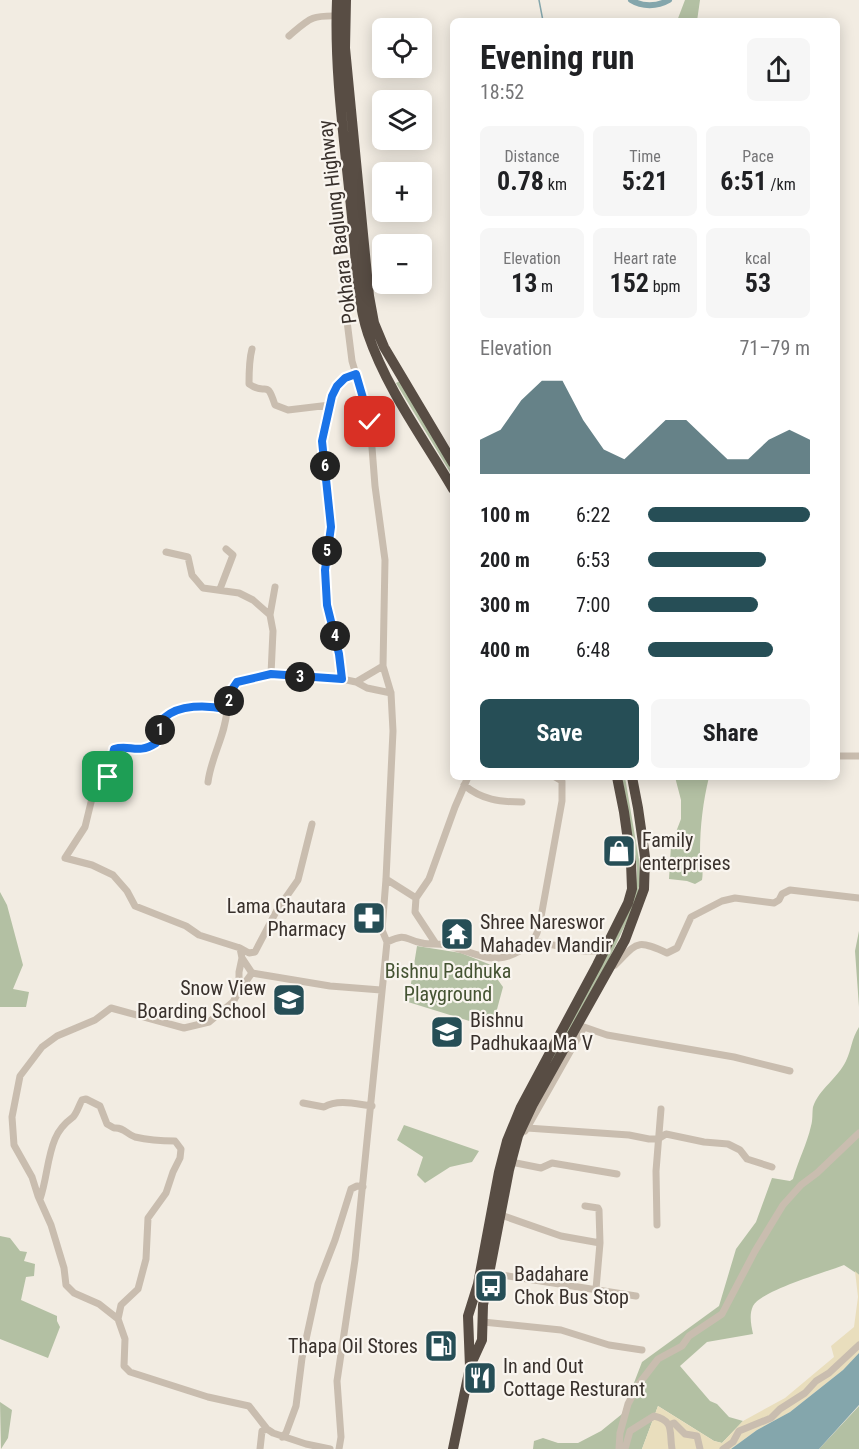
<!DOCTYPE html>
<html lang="en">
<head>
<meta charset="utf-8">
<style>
  :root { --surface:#fff; --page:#f6f6f6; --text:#202124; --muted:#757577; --accent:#264e56 }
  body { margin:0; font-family:"Roboto Condensed",sans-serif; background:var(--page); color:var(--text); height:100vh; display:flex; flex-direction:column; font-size:22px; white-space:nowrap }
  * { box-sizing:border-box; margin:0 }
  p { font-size:20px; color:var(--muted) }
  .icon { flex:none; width:33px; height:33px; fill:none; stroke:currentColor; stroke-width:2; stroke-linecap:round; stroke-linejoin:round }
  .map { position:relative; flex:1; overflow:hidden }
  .side { position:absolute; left:450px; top:18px; width:390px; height:762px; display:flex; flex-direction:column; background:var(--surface); border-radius:9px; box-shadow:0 3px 15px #0003 }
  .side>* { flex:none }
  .tools { position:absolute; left:372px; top:18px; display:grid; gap:12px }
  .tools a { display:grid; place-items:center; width:60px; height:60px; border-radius:9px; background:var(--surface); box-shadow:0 3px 15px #0003; font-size:30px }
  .pin { position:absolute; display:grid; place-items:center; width:51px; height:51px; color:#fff; margin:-26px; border-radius:12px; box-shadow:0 3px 9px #0006 }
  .km { position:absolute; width:30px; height:30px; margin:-15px; border-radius:50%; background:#222; color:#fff; font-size:16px; line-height:30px; text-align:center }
  .round { display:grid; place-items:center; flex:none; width:63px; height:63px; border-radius:9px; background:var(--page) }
  .head { display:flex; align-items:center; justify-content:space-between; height:102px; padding:0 30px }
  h1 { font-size:33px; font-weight:700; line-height:45px }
  .metrics { display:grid; grid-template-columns:repeat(3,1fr); gap:9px; height:102px; padding:6px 30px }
  .metrics div { display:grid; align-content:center; border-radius:9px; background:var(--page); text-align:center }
  .metrics b { font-size:26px; font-weight:700 }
  .metrics small { font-size:16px; font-weight:400 }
  .metrics p { font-size:16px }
  .chart { height:168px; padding:12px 30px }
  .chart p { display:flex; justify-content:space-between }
  .chart svg { width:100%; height:108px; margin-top:6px; fill:var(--accent); opacity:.7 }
  .action { display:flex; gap:12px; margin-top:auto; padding:12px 30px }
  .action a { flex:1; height:69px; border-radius:9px; background:var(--accent); color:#fff; font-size:24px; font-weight:700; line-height:69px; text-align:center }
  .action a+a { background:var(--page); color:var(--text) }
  ul { padding:0 30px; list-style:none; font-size:20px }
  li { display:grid; grid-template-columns:96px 72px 1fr; align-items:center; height:45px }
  li i { height:15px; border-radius:8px; background:var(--accent) }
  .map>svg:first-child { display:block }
  .green { fill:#b3c0a3 }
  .sand { fill:#e9debd }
  .water { fill:#84a6ac }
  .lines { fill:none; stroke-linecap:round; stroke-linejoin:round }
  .stream { stroke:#84a6ac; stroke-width:1.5 }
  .canal { stroke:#84a6ac; stroke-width:6 }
  .minor { stroke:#c9bdaf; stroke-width:7 }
  .highway { stroke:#584d44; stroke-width:10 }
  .route-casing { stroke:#fff; stroke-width:12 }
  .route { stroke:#1a73e8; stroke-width:8 }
  .labels { text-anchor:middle; stroke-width:4.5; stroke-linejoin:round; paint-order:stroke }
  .street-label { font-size:20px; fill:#39312c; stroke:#f9f5ef }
  .poi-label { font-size:20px; fill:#39312c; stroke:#f9f5ef; text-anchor:start }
  .park-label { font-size:20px; fill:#455433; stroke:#f9f5ef }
</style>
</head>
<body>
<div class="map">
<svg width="859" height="1449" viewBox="0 0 859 1449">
  <rect width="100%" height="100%" fill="#f2ece2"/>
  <path class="green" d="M685 0H700L697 21H677Z
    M400 381 453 471V477L396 383Z
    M622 777H625L639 860 640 879 638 893 630 915 609 959 528 1106 513 1140 505 1169 480 1301V1284C492 1231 496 1168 518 1119 540 1070 568 1024 594 977 612 943 638 908 637 868Z
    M675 777H709C703 802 700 826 700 852 700 862 704 869 702 880L695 884 687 881 669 879 671 845 681 819V800Z
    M0 892 7 905 23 965 13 989 29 992 26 1007H0Z
    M859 931V1007L855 951Z
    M417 946 461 953 501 969 498 980 503 987 492 1028 408 1002Z
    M859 1027V1275L844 1265C824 1273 762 1290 753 1306 749 1314 751 1325 753 1334L707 1342 680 1366 710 1401 717 1404 729 1417 743 1421 722 1443 714 1441 658 1406 642 1449H533L534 1441 543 1438 558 1443H578L601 1431 622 1414 642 1362 719 1306 736 1249 756 1222 772 1178 790 1181 793 1179C798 1161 807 1144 811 1126 813 1120 812 1113 813 1107 819 1089 838 1078 846 1061 852 1048 851 1040 859 1027Z
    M404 1125 479 1151 472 1162 450 1167 425 1183 417 1175 423 1157 397 1140Z
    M0 1236 10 1238 20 1251 27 1252 24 1261 35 1264 34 1276 26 1277 21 1300 57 1316V1321L60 1327 48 1358 0 1339Z
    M0 1402 12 1410 8 1438 1 1449Z
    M859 1406V1449H819Z"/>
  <path class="sand" d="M855 1271 859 1275V1353L843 1370 790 1412 757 1430 731 1449H642L658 1406 714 1441 722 1443 743 1421 785 1398 834 1357 831 1346 854 1327 858 1297Z"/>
  <path class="water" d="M859 1353V1405L819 1449H731L757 1430 790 1412 843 1370Z"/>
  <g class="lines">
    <path class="stream" d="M539 0 543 21"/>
    <path class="canal" d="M631 0C642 7 657 7 669 0"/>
    <path class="minor" d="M289 36C310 18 311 15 340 16
      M252 349C249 360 249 372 249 384 267 397 266 377 275 405L288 410 330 405
      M166 552 188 557 192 575 203 588 239 593 253 600 270 615 273 631 271 674
      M220 589 233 555 226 549
      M270 615 275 587
      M342 679 339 654 327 605 325 570 331 527 322 441 332 396 337 386 345 378 356 373
      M356 682 367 688 391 693
      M837 756H859
      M208 782C211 757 226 734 227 709
      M464 785C482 800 500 802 522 802
      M386 879 416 898
      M533 941 537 933 541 917 562 801V781L555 777
      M387 942C408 932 404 940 422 943 430 945 438 943 445 945 481 954 500 971 533 941L584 951H604
      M436 944 415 912 416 898 429 879 455 807 468 777
      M240 948 249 953 255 952 277 910 298 880 312 824
      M242 958 239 972V991L233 1002 209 1022 184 1028 111 1008 95 1020 57 1036 42 1047 20 1076 12 1117 14 1145 32 1177 38 1196 51 1225 64 1268 66 1285 74 1293 99 1304 118 1319 125 1339 124 1366 130 1372 208 1397 249 1406 267 1429 273 1433 306 1444 330 1449
      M615 965C638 942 636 939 667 953L677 948 691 917 722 901 735 898 774 903 779 900 782 894 790 890 859 898
      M381 990 330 986 252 973 242 958 240 948 199 935 186 926 135 906 127 891 113 875 92 865 65 858 85 827 94 790 108 777 114 749C130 744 137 755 156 743 159 735 160 723 166 716 179 703 210 706 227 709L231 691 237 682 271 674 342 679 356 682 383 666
      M239 991 252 973
      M303 1103 324 1107C338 1099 356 1104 372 1106
      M527 1128 584 1027 607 1035 734 1057 790 1071
      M525 1131 527 1128 629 1135 649 1139H658L666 1134 704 1142 728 1144 740 1150 747 1159 772 1167
      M511 1162 541 1168 552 1163 617 1174
      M40 1199C47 1179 47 1158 55 1139 59 1129 65 1123 73 1117 77 1113 79 1105 82 1100L86 1099 100 1106 107 1124 114 1128C124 1127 126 1134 135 1137 148 1140 162 1141 175 1141L181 1149 180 1158 173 1172 166 1193 148 1218 146 1259 138 1289 121 1305 118 1319
      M585 1206 598 1208 599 1210 600 1243 596 1289
      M501 1215 561 1236 600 1243
      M657 1225 656 1171 661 1109
      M489 1273 636 1296
      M483 1322 561 1330 609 1345 642 1350
      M669 1425 674 1423 685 1434 697 1436 700 1449
      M282 1437 286 1433 296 1406 302 1358 318 1284 335 1240 351 1189 357 1186 363 1187
      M260 1449 262 1431 267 1429
      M339 1449 341 1437 337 1381 355 1260 387 942 382 930 386 879 393 731 391 693 383 666 385 560 375 486 370 422 352 361 347 321 349 287 359 280
      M619 1449 620 1433 628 1404 638 1385 658 1359 682 1346 689 1336 722 1314 755 1251 783 1205 801 1185 817 1173 859 1133
      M625 1449 630 1431 654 1416C675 1421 669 1432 672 1449
      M723 1449 733 1442 739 1431 771 1418 780 1409 805 1393 816 1381 829 1373 859 1345"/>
    <path class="highway" d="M337 0C334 72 345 145 352 217 356 255 356 297 368 334 387 390 424 439 453 489
      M346 0 345 48 369 296 374 323 384 347 453 463
      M471 1364 482 1340 483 1305 509 1170 518 1136 533 1104 625 940 644 889 645 857 638 808 632 777
      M453 1449 470 1367 468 1316 478 1284 499 1172 507 1141 521 1107 597 965 628 903 632 889 631 862 624 812 617 777"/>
  </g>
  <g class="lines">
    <defs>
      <path id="route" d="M108 777 114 749C130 744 137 755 156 743L164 718C179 704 207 705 226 709L231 691 237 682 271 674 342 679 339 654 327 605 325 570 331 527 322 441 332 396 337 386 345 378 356 374 370 422"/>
    </defs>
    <use href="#route" class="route-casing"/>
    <use href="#route" class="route"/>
  </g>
  <defs>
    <symbol id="shop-square" viewBox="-11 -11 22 22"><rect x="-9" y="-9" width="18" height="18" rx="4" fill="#264e56" stroke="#f9f5ef"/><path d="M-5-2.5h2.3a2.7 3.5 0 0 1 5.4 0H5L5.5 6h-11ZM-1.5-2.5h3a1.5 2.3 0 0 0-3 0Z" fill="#fff"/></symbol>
    <symbol id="pharmacy-square" viewBox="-11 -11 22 22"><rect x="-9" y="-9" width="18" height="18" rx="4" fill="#264e56" stroke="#f9f5ef"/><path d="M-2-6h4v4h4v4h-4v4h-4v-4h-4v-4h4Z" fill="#fff"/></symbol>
    <symbol id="temple-square" viewBox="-11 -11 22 22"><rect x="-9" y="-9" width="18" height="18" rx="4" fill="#264e56" stroke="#f9f5ef"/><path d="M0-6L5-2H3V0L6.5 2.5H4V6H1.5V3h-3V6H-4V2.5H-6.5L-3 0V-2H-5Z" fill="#fff"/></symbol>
    <symbol id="school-square" viewBox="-11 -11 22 22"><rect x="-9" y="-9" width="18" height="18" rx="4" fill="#264e56" stroke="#f9f5ef"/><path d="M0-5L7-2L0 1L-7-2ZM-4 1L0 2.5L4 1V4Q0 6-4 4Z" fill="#fff"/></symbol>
    <symbol id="bus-square" viewBox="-11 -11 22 22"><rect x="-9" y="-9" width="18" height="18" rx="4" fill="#264e56" stroke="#f9f5ef"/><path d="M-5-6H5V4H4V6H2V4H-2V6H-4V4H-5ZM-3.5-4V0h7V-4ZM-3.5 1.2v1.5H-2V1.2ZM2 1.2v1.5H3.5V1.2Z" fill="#fff"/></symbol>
    <symbol id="fuel-square" viewBox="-11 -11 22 22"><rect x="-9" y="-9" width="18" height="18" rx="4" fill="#264e56" stroke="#f9f5ef"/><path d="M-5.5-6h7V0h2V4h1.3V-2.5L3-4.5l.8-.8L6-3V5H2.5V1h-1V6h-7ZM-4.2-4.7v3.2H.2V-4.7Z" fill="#fff"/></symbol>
    <symbol id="restaurant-square" viewBox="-11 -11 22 22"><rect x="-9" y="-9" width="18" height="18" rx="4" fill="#264e56" stroke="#f9f5ef"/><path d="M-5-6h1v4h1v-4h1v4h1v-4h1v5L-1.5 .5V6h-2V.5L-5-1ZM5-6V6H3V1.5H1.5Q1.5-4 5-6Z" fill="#fff"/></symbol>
  </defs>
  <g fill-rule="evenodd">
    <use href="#shop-square" x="600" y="832" width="38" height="38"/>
    <use href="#pharmacy-square" x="350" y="899" width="38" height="38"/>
    <use href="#temple-square" x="438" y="915" width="38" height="38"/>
    <use href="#school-square" x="270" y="981" width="38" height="38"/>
    <use href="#school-square" x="428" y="1013" width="38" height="38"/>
    <use href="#bus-square" x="472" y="1267" width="38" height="38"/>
    <use href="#fuel-square" x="422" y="1327" width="38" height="38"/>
    <use href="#restaurant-square" x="461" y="1359" width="38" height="38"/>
  </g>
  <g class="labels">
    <g class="street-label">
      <text transform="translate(337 222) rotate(-97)" y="7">Pokhara Baglung Highway</text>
    </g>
    <g class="poi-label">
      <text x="642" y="847">Family<tspan x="642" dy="23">enterprises</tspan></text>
      <text x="346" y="913" text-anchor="end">Lama Chautara<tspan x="346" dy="23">Pharmacy</tspan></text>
      <text x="480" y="929">Shree Nareswor<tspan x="480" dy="23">Mahadev Mandir</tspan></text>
      <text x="266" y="995" text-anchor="end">Snow View<tspan x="266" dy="23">Boarding School</tspan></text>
      <text x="470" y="1027">Bishnu<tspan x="470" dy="23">Padhukaa Ma V</tspan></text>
      <text x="514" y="1281">Badahare<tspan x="514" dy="23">Chok Bus Stop</tspan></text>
      <text x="418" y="1353" text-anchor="end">Thapa Oil Stores</text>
      <text x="503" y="1373">In and Out<tspan x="503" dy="23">Cottage Resturant</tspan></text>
    </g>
    <g class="park-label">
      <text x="448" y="978">Bishnu Padhuka<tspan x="448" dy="23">Playground</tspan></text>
    </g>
  </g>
</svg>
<div class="tools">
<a><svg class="icon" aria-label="locate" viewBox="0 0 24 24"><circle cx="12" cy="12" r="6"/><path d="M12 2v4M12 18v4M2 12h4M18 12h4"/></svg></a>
<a><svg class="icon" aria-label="layers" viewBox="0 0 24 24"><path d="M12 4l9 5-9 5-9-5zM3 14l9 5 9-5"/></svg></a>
<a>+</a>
<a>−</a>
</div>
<div class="pin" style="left:108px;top:777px;background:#1e9e55"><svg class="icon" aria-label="arrive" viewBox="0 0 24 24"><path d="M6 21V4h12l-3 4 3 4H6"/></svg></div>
<div class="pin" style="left:370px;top:422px;background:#d93025"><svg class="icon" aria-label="check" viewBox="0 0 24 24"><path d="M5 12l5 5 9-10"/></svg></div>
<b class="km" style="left:160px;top:730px">1</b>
<b class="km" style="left:229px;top:701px">2</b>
<b class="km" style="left:300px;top:677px">3</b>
<b class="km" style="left:335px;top:636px">4</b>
<b class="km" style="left:327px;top:551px">5</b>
<b class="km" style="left:325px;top:466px">6</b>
<section class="side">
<div class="head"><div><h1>Evening run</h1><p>18:52</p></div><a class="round"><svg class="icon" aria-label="share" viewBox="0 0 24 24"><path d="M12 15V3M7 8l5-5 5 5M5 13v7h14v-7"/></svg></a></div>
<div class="metrics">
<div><p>Distance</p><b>0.78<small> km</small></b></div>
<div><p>Time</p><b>5:21</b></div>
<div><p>Pace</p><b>6:51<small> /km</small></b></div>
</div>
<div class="metrics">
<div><p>Elevation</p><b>13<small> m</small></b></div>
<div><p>Heart rate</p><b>152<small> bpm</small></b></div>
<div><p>kcal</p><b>53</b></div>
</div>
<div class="chart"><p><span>Elevation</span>71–79 m</p>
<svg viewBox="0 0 160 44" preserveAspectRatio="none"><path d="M0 44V30L10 26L20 14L30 6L40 6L50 22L60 34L70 38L80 30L90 22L100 22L110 30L120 38L130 38L140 30L150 26L160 30V44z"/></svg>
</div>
<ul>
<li><b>100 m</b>6:22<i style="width:100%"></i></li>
<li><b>200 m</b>6:53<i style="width:73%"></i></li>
<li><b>300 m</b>7:00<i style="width:68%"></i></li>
<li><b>400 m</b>6:48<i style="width:77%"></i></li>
</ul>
<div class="action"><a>Save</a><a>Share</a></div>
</section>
</div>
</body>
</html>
